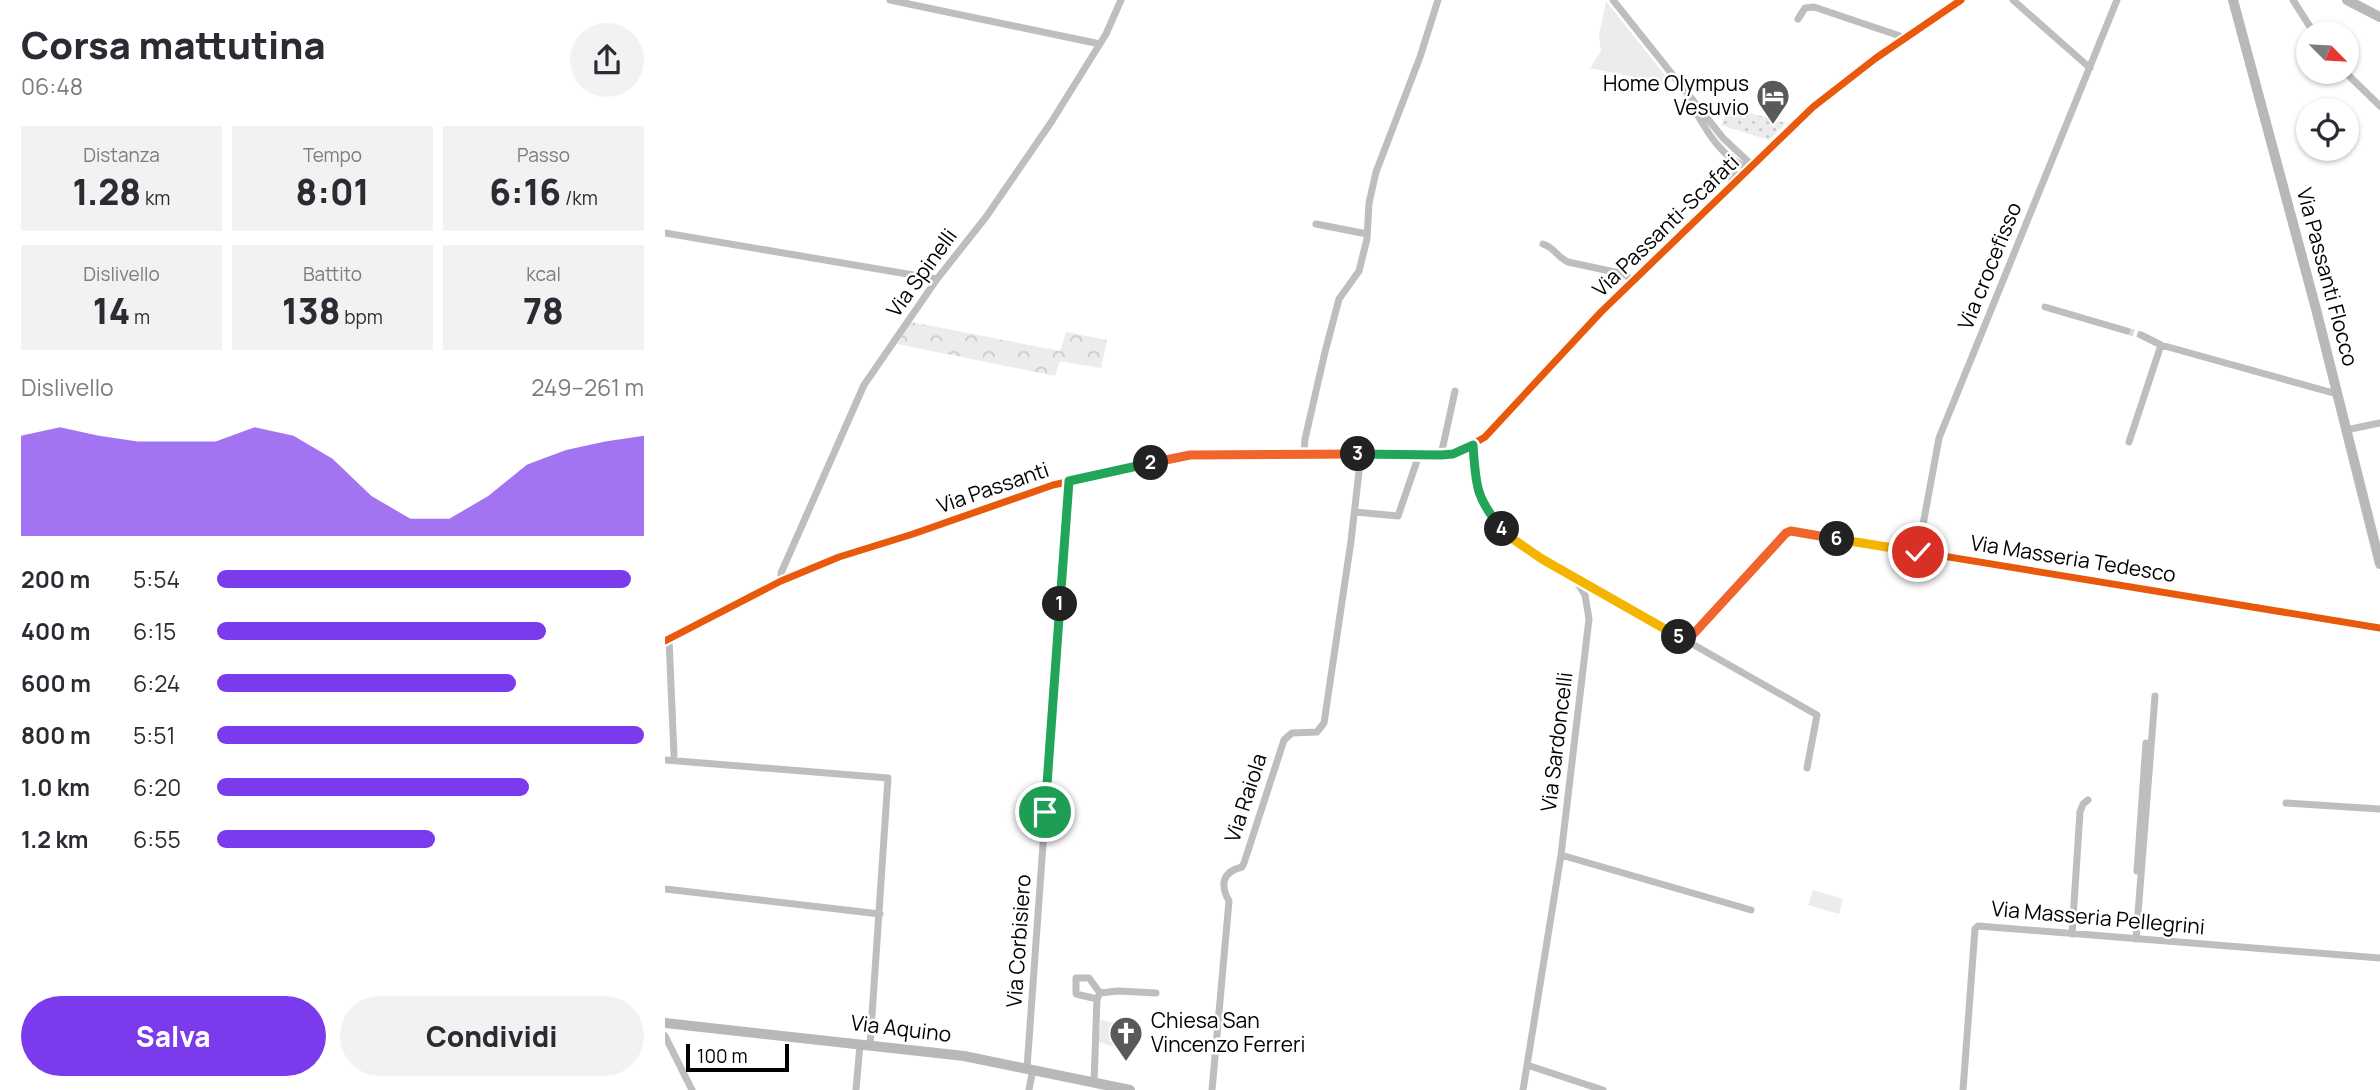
<!DOCTYPE html>
<html lang="it">
<head>
<meta charset="utf-8">
<style>
  :root { --surface:#fff; --page:#f2f2f3; --text:#2b2b33; --muted:#7c7c81; --accent:#7c3aed }
  body { margin:0; font-family:Manrope,sans-serif; background:var(--page); color:var(--text); height:100vh; display:flex; flex-direction:column; font-size:26px; white-space:nowrap }
  * { box-sizing:border-box; margin:0 }
  p { font-size:23px; color:var(--muted) }
  .icon { flex:none; width:38px; height:38px; fill:none; stroke:currentColor; stroke-width:2; stroke-linecap:round; stroke-linejoin:round }
  .map { position:relative; flex:1; overflow:hidden }
  .drawer { display:flex; flex-direction:column; background:var(--surface); width:665px }
  .drawer>* { flex:none }
  .needle { width:46px; rotate:114deg }
  .controls { position:absolute; left:1631px; top:21px; display:grid; gap:14px }
  .controls a { display:grid; place-items:center; width:63px; height:63px; border-radius:50%; background:var(--surface); box-shadow:0 2px 5px #0004; font-size:35px }
  .scale { position:absolute; left:21px; bottom:18px; width:103px; box-sizing:border-box; padding-left:7px; border:4px solid #000; border-top:0; font-size:19px; line-height:24px; white-space:nowrap; color:#000; -webkit-text-stroke:5px #fff; paint-order:stroke }
  .pin { position:absolute; display:grid; place-items:center; width:60px; height:60px; color:#fff; margin:-30px; border:4px solid #fff; border-radius:50%; box-shadow:0 2px 7px #0007 }
  .km { position:absolute; width:35px; height:35px; margin:-18px; border-radius:50%; background:#222; color:#fff; font-size:19px; line-height:35px; text-align:center }
  .round { display:grid; place-items:center; flex:none; width:74px; height:74px; border-radius:37px; background:var(--page) }
  .summary { display:flex; align-items:center; justify-content:space-between; height:119px; padding:0 21px }
  h1 { font-size:38px; font-weight:800; line-height:52px }
  .metrics { display:grid; grid-template-columns:repeat(3,1fr); gap:10px; height:119px; padding:7px 21px }
  .metrics div { display:grid; align-content:center; border-radius:0px; background:var(--page); text-align:center }
  .metrics b { font-size:35px; font-weight:800 }
  .metrics small { font-size:19px; font-weight:400 }
  .metrics p { font-size:19px }
  .chart { height:196px; padding:14px 21px }
  .chart p { display:flex; justify-content:space-between }
  .chart svg { width:100%; height:126px; margin-top:7px; fill:var(--accent); opacity:.7 }
  .button { display:flex; gap:14px; margin-top:auto; padding:14px 21px }
  .button a { flex:1; height:80px; border-radius:42px; background:var(--accent); color:#fff; font-size:28px; font-weight:800; line-height:80px; text-align:center }
  .button a+a { background:var(--page); color:var(--text) }
  ul { padding:0 21px; list-style:none; font-size:23px }
  li { display:grid; grid-template-columns:112px 84px 1fr; align-items:center; height:52px }
  li i { height:18px; border-radius:9px; background:var(--accent) }
  main { display:flex; flex:1; min-height:0 }
  .map>svg:first-child { display:block }
  .grass { fill:#ececec }
  .forest { fill:url(#forest-crowns) }
  .park { fill:url(#park-dots) }
  .lines { fill:none; stroke-linecap:round; stroke-linejoin:round }
  .street-tunnel { stroke:#d9d9d9; stroke-width:7; stroke-dasharray:7 3.5; stroke-linecap:butt }
  .street { stroke:#bebebe; stroke-width:7 }
  .secondary { stroke:#b8b8b8; stroke-width:10 }
  .cycleway-casing { stroke:#fff; stroke-width:11 }
  .cycleway { stroke:#e8590c; stroke-width:7 }
  .split-1-casing { stroke:#fff; stroke-width:14 }
  .split-2-casing { stroke:#fff; stroke-width:14 }
  .split-3-casing { stroke:#fff; stroke-width:14 }
  .split-4-casing { stroke:#fff; stroke-width:14 }
  .split-5-casing { stroke:#fff; stroke-width:14 }
  .split-6-casing { stroke:#fff; stroke-width:14 }
  .split-7-casing { stroke:#fff; stroke-width:14 }
  .split-1 { stroke:#22a559; stroke-width:9 }
  .split-2 { stroke:#22a559; stroke-width:9 }
  .split-3 { stroke:#f0652b; stroke-width:9 }
  .split-4 { stroke:#22a559; stroke-width:9 }
  .split-5 { stroke:#f5b400; stroke-width:9 }
  .split-6 { stroke:#f0652b; stroke-width:9 }
  .split-7 { stroke:#f5b400; stroke-width:9 }
  .labels { text-anchor:middle; stroke-width:5; stroke-linejoin:round; paint-order:stroke }
  .poi-label { font-size:21px; fill:#000; stroke:#fff; text-anchor:end }
  .street-label { font-size:21px; fill:#000; stroke:#fff }
</style>
</head>
<body>
<main>
<section class="drawer">
<div class="summary"><div><h1>Corsa mattutina</h1><p>06:48</p></div><a class="round"><svg class="icon" aria-label="share" viewBox="0 0 24 24"><path d="M12 15V3M7 8l5-5 5 5M5 13v7h14v-7"/></svg></a></div>
<div class="metrics">
<div><p>Distanza</p><b>1.28<small> km</small></b></div>
<div><p>Tempo</p><b>8:01</b></div>
<div><p>Passo</p><b>6:16<small> /km</small></b></div>
</div>
<div class="metrics">
<div><p>Dislivello</p><b>14<small> m</small></b></div>
<div><p>Battito</p><b>138<small> bpm</small></b></div>
<div><p>kcal</p><b>78</b></div>
</div>
<div class="chart"><p><span>Dislivello</span>249–261 m</p>
<svg viewBox="0 0 160 44" preserveAspectRatio="none"><path d="M0 44V9L10 6L20 9L30 11L40 11L50 11L60 6L70 9L80 17L90 30L100 38L110 38L120 30L130 19L140 14L150 11L160 9V44z"/></svg>
</div>
<ul>
<li><b>200 m</b>5:54<i style="width:97%"></i></li>
<li><b>400 m</b>6:15<i style="width:77%"></i></li>
<li><b>600 m</b>6:24<i style="width:70%"></i></li>
<li><b>800 m</b>5:51<i style="width:100%"></i></li>
<li><b>1.0 km</b>6:20<i style="width:73%"></i></li>
<li><b>1.2 km</b>6:55<i style="width:51%"></i></li>
</ul>
<div class="button"><a>Salva</a><a>Condividi</a></div>
</section>
<div class="map">
<svg width="1715" height="1090" viewBox="0 0 1715 1090">
  <defs>
    <pattern id="forest-crowns" width="20" height="18" patternUnits="userSpaceOnUse" patternTransform="scale(1.75)"><rect width="20" height="18" fill="#ececec"/><path d="M2 6a3 3 0 1 1 6 0M12 15a3 3 0 1 1 6 0" fill="none" stroke="#c9c9c9"/></pattern>
    <pattern id="park-dots" width="8" height="8" patternUnits="userSpaceOnUse" patternTransform="scale(1.75)"><rect width="8" height="8" fill="#ececec"/><path d="M2 2h.1M6 6h.1" fill="none" stroke="#c9c9c9" stroke-width="1.8" stroke-linecap="round"/></pattern>
  </defs>
  <rect width="100%" height="100%" fill="#fff"/>
  <path class="grass" d="M941 1 1002 78V84L925 68 936 51 934 36Z
    M1148 890 1178 899 1174 914 1143 905Z
    M436 1020 468 1027 462 1050 433 1042Z"/>
  <path class="forest" d="M246 322 395 351 401 332 442 340 436 368 395 361 390 376 232 344Z"/>
  <path class="park" d="M1064 107 1121 123 1104 140 1056 125Z"/>
  <g class="lines">
    <path class="street-tunnel" d="M1462 331 1476 335"/>
    <path class="street" d="M225 0 435 44
      M948 0 1058 138 1088 166
      M1348 0 1425 68
      M1628 0 1649 33
      M1133 19 1140 8 1149 7 1241 38
      M1680 72 1715 106
      M1025 102C1040 128 1055 158 1085 169
      M1063 157 1069 172 1066 185
      M651 224 702 234
      M0 233 272 279
      M878 244C890 248 892 257 903 262L959 274 968 281
      M1380 307 1462 331
      M1476 335 1496 345
      M1681 430 1715 423
      M1464 442 1496 345 1672 394
      M808 445 811 488 821 511 842 535 877 559 908 576 920 595 924 619 896 855 858 1090
      M639 454 640 439 660 352 674 299 694 271 702 239 704 203 711 172 755 57 773 0
      M776 455 790 391
      M690 512 733 516 754 455
      M1253 552 1274 438 1452 0
      M908 576 1022 641 1121 533 1126 531 1715 628
      M116 581V573L199 385 272 279 321 217 387 121 441 34 456 0
      M4 639 9 755
      M1022 641 1152 715 1142 768
      M0 760 223 778 205 1045
      M1621 803 1715 809
      M896 855 1086 910
      M1472 871 1481 743
      M0 889 215 914
      M1407 934 1415 812 1418 804 1423 800
      M1471 939 1490 696
      M432 999 411 994V978H424L435 993
      M0 1036 27 1090
      M862 1065 938 1090
      M362 1068 404 481
      M429 1082 432 999 435 993 453 991 491 993
      M191 1090 195 1044
      M364 1090 368 1069
      M547 1090 564 901C555 885 557 872 577 867L579 863 619 740 627 733 652 732 659 723 686 541 696 454
      M1298 1090 1310 929 1313 926 1715 958"/>
    <path class="secondary" d="M1568 0 1651 309 1715 564
      M1682 0 1715 17
      M0 641 116 581 174 557 248 534 388 485 525 455H776L798 450 820 437 936 312 1148 107 1211 58 1296 0
      M0 1023 299 1056 465 1090"/>
    <defs>
      <path id="cycleway" d="M908 576 1022 641 1121 533 1126 531 1715 628
        M0 641 116 581 174 557 248 534 388 485 525 455H776L798 450 820 437 936 312 1148 107 1211 58 1296 0"/>
    </defs>
    <use href="#cycleway" class="cycleway-casing"/>
    <use href="#cycleway" class="cycleway"/>
  </g>
  <g class="lines">
    <defs>
      <path id="split-1" d="M380 812 395 604"/>
      <path id="split-2" d="M395 604 404 481 486 463"/>
      <path id="split-3" d="M486 463 525 455 693 454"/>
      <path id="split-4" d="M693 454 776 455 788 454 808 445C811 485 810 497 837 529"/>
      <path id="split-5" d="M837 529 842 535 877 559 1014 637"/>
      <path id="split-6" d="M1014 637 1022 641 1121 533 1126 531 1172 539"/>
      <path id="split-7" d="M1172 539 1253 552"/>
    </defs>
    <use href="#split-1" class="split-1-casing"/>
    <use href="#split-2" class="split-2-casing"/>
    <use href="#split-3" class="split-3-casing"/>
    <use href="#split-4" class="split-4-casing"/>
    <use href="#split-5" class="split-5-casing"/>
    <use href="#split-6" class="split-6-casing"/>
    <use href="#split-7" class="split-7-casing"/>
    <use href="#split-1" class="split-1"/>
    <use href="#split-2" class="split-2"/>
    <use href="#split-3" class="split-3"/>
    <use href="#split-4" class="split-4"/>
    <use href="#split-5" class="split-5"/>
    <use href="#split-6" class="split-6"/>
    <use href="#split-7" class="split-7"/>
  </g>
  <defs>
    <symbol id="hotel-pin" viewBox="-11 -11 22 30"><path d="M0 17L-7.5 6A9.5 9.5 0 1 1 7.5 6Z" fill="#595959" stroke="#fff"/><path d="M-6-4.5h1.5V1H6V5H4.5V3h-9V5H-6ZM-4 0a1.8 1.8 0 1 1 3.6 0ZM.5 0V-2.5h3Q6-2.5 6 0Z" fill="#fff"/></symbol>
    <symbol id="church-pin" viewBox="-11 -11 22 30"><path d="M0 17L-7.5 6A9.5 9.5 0 1 1 7.5 6Z" fill="#595959" stroke="#fff"/><path d="M-1.2-6h2.4v3.5h3.3v2.4h-3.3V6h-2.4V-.1h-3.3v-2.4h3.3Z" fill="#fff"/></symbol>
  </defs>
  <g fill-rule="evenodd">
    <use href="#hotel-pin" x="1089" y="77" width="38" height="52"/>
    <use href="#church-pin" x="442" y="1014" width="38" height="52"/>
  </g>
  <g class="labels">
    <g class="poi-label">
      <text x="1084" y="91">Home Olympus<tspan x="1084" dy="24">Vesuvio</tspan></text>
      <text x="486" y="1028" text-anchor="start">Chiesa San<tspan x="486" dy="24">Vincenzo Ferreri</tspan></text>
    </g>
    <g class="street-label">
      <text transform="translate(1001 226) rotate(-44)" y="7">Via Passanti-Scafati</text>
      <text transform="translate(1325 266) rotate(-68)" y="7">Via crocefisso</text>
      <text transform="translate(257 273) rotate(-54)" y="7">Via Spinelli</text>
      <text transform="translate(1662 277) rotate(75)" y="7">Via Passanti Flocco</text>
      <text transform="translate(328 488) rotate(-19)" y="7">Via Passanti</text>
      <text transform="translate(1408 559) rotate(9)" y="7">Via Masseria Tedesco</text>
      <text transform="translate(892 742) rotate(-83)" y="7">Via Sardoncelli</text>
      <text transform="translate(581 798) rotate(-72)" y="7">Via Raiola</text>
      <text transform="translate(1433 918) rotate(5)" y="7">Via Masseria Pellegrini</text>
      <text transform="translate(354 941) rotate(-86)" y="7">Via Corbisiero</text>
      <text transform="translate(236 1029) rotate(7)" y="7">Via Aquino</text>
    </g>
  </g>
</svg>
<div class="controls">
<a><svg class="needle" viewBox="-14 -14 28 28"><path d="M0-13l5 13h-10z" fill="#e53935"/><path d="M0 13l5-13h-10z" fill="#7c7c81"/></svg></a>
<a><svg class="icon" aria-label="locate" viewBox="0 0 24 24"><circle cx="12" cy="12" r="6"/><path d="M12 2v4M12 18v4M2 12h4M18 12h4"/></svg></a>
</div>
<div class="scale">100 m</div>
<div class="pin" style="left:380px;top:812px;background:#1e9e55"><svg class="icon" aria-label="arrive" viewBox="0 0 24 24"><path d="M6 21V4h12l-3 4 3 4H6"/></svg></div>
<div class="pin" style="left:1253px;top:552px;background:#d93025"><svg class="icon" aria-label="check" viewBox="0 0 24 24"><path d="M5 12l5 5 9-10"/></svg></div>
<b class="km" style="left:395px;top:604px">1</b>
<b class="km" style="left:486px;top:463px">2</b>
<b class="km" style="left:693px;top:454px">3</b>
<b class="km" style="left:837px;top:529px">4</b>
<b class="km" style="left:1014px;top:637px">5</b>
<b class="km" style="left:1172px;top:539px">6</b>
</div>
</main>
</body>
</html>
